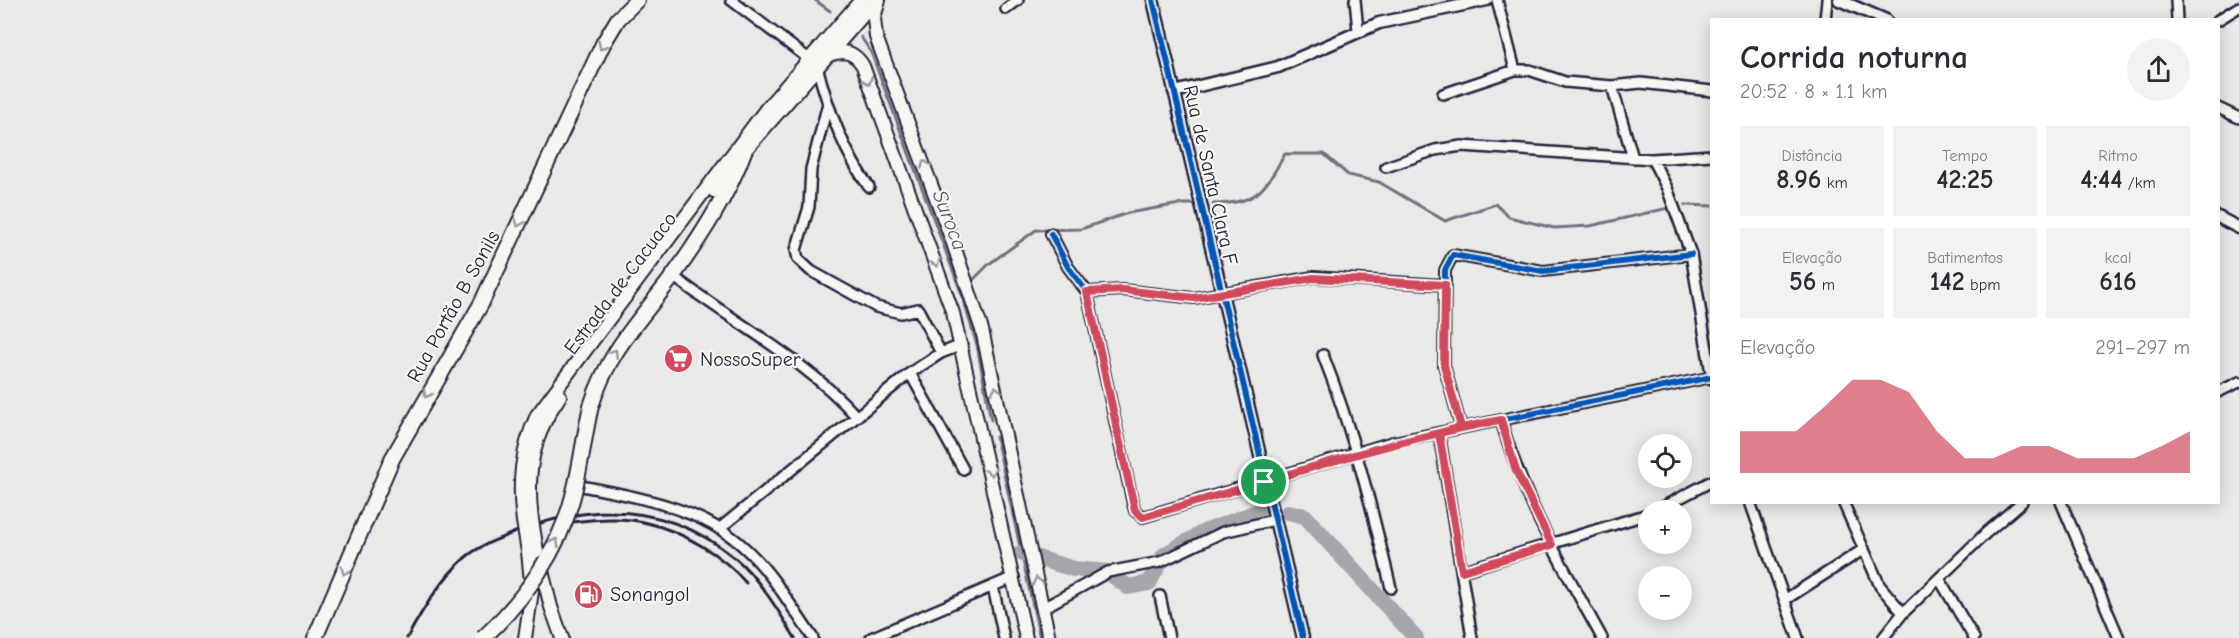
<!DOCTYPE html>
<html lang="pt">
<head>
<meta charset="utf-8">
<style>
  :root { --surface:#fff; --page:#f2f2f3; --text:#2b2b33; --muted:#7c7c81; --accent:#d1495b }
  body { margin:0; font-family:"Comic Neue",sans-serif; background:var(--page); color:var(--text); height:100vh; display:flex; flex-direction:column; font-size:22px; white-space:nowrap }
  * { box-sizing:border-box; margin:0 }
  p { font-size:20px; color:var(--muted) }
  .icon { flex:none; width:33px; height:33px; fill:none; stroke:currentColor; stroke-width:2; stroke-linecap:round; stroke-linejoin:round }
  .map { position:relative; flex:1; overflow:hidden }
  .drawer { position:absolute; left:1710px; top:18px; width:510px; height:486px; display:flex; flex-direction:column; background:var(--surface); border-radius:0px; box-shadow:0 3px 15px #0003 }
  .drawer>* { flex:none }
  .tools { position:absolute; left:1638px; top:434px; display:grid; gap:12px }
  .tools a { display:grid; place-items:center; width:54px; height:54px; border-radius:50%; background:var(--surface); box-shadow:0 3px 15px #0003; font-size:30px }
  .pin { position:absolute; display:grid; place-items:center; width:51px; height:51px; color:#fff; margin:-26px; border:3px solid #fff; border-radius:50%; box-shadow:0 2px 6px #0007 }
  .round { display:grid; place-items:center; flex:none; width:63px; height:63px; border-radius:32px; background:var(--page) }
  .overview { display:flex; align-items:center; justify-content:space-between; height:102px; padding:0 30px }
  h1 { font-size:33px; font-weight:700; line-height:45px }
  .figures { display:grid; grid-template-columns:repeat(3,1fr); gap:9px; height:102px; padding:6px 30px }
  .figures div { display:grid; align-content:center; border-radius:0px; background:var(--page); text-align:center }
  .figures b { font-size:26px; font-weight:700 }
  .figures small { font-size:16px; font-weight:400 }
  .figures p { font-size:16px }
  .chart { height:168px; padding:12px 30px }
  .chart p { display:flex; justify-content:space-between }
  .chart svg { width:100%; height:108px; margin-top:6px; fill:var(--accent); opacity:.7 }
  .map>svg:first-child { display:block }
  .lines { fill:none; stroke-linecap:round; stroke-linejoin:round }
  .stream { stroke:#71717f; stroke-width:3 }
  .river { stroke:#a5a5ac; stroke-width:16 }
  .minor-casing { stroke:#22223b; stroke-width:14 }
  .tertiary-casing { stroke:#22223b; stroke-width:15 }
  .secondary-casing { stroke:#22223b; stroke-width:16 }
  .primary-casing { stroke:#22223b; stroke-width:18 }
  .minor { stroke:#f6f6f2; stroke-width:9 }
  .tertiary { stroke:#f6f6f2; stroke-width:10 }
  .secondary { stroke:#f6f6f2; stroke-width:12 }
  .primary { stroke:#f6f6f2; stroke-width:14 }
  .rail { stroke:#22223b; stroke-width:3 }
  .secondary-bridge-casing { stroke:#22223b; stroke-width:16; stroke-linecap:butt }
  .primary-bridge-casing { stroke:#22223b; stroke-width:18; stroke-linecap:butt }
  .secondary-bridge { stroke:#f6f6f2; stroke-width:12 }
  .primary-bridge { stroke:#f6f6f2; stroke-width:14 }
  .cycleway-casing { stroke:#f6f6f2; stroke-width:10 }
  .cycleway { stroke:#0057b8; stroke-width:6 }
  .oneway { stroke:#9797a0 }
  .route-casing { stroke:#fff; stroke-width:12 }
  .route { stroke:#d1495b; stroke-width:8 }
  .labels { text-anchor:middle; stroke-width:4.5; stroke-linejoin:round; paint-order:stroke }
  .street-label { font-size:20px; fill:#22223b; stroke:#f6f6f2 }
  .poi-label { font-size:20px; fill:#22223b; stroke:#f6f6f2; text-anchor:start }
  .water-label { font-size:21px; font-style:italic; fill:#565668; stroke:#f6f6f2 }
</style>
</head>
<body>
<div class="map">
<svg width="2239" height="638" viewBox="0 0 2239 638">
  <rect width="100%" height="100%" fill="#e9e9e7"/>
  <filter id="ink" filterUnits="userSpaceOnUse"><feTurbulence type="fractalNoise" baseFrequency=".0167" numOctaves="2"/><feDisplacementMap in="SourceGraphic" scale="12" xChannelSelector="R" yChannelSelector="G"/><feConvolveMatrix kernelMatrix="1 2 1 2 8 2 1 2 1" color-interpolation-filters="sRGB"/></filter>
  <g filter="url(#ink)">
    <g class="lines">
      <path class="stream" d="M815 0 830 11
        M861 37 871 52 961 292 977 345 991 420
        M1213 204C1258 204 1264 190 1285 154H1324L1348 175 1379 182 1445 221 1496 204 1509 217 1554 228 1590 226 1673 207
        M1685 205 1712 206
        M970 283 989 264 1036 230 1081 229 1128 213 1180 204H1198
        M996 437 1040 638"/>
      <path class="river" d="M1288 512 1305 516 1416 638
        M1021 553 1074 569 1108 572 1128 587 1149 583 1164 555 1204 532 1262 510"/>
      <defs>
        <path id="minor" d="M731 0 809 59
          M1355 0 1358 30
          M1497 0 1515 70H1529L1565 82 1612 86 1641 83 1712 91
          M2176 0 2177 20
          M1006 9 1018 0
          M1825 20 1827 0
          M2218 20 2239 7
          M817 66C828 109 843 151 869 187
          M1612 86 1633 158
          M1443 94 1515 70
          M827 107 811 169 809 207 796 250 798 259 811 271 876 307 901 313 918 309 941 353
          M2218 108 2239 118
          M1652 159 1667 188 1691 254 1712 379
          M1386 167 1435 150 1462 146 1652 159 1712 155
          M1051 234 1068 267 1087 292 1133 504 1135 511 1143 517 1393 442 1712 377
          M673 276C734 323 805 359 857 417
          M1087 292 1123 290 1194 298 1313 277 1445 285
          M1323 355C1353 431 1372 509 1391 588
          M910 373 963 469
          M2218 392 2239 382
          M1501 420C1522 497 1563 567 1602 638
          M1461 427 1444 365 1445 270 1453 255 1543 271 1691 254
          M1439 433 1472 638
          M576 485C634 496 702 507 746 549 773 574 792 608 813 638
          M1750 502 1798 638
          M1843 502 1880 586 1903 613
          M2061 502 2119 638
          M1657 510 1712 481
          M719 529 910 373 941 353 962 345
          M1462 571 1648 514
          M1940 580 1974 638
          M993 587 1004 638
          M1160 596 1169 638
          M1786 599 1864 549
          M1043 608 1108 572 1160 562 1223 532 1274 520
          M871 638 1014 577
          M1883 638 1903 613 1986 533 2022 502"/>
        <path id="tertiary" d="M1153 0 1303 638
          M1839 0 1886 20
          M1174 92 1278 67 1379 23 1487 0
          M2218 217 2239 228"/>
        <path id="secondary" d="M879 0 874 18 876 37 954 246 982 330 1049 638
          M827 56C842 49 854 51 863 66L953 313 1026 638
          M714 191 738 159
          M532 520C526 474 532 435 560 396
          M523 521C518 483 521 450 537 415L766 109 861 0
          M537 551 551 607 562 638
          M525 638 532 591 528 552"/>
        <path id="primary" d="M591 406C610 348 638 323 673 276 701 237 729 194 745 149L875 0
          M315 638 392 459 481 304 603 44 618 19 637 0"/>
      </defs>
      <use href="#minor" class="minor-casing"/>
      <use href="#tertiary" class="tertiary-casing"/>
      <use href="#secondary" class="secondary-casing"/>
      <use href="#primary" class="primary-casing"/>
      <use href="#minor" class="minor"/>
      <use href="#tertiary" class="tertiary"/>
      <use href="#secondary" class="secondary"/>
      <use href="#primary" class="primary"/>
      <path class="rail" d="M573 522C595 519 625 517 647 523 682 531 723 555 746 583
        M407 638C423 609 441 579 466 557 480 545 501 538 518 531 595 501 669 504 735 558 758 577 780 613 795 638"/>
      <defs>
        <path id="secondary-bridge" d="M532 520 537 551
          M523 521 528 552"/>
        <path id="primary-bridge" d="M483 638C524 600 559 551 573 496 581 466 584 436 591 406"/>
      </defs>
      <use href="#secondary-bridge" class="secondary-bridge-casing"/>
      <use href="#primary-bridge" class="primary-bridge-casing"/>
      <use href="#secondary-bridge" class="secondary-bridge"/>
      <use href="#primary-bridge" class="primary-bridge"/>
      <defs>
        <path id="cycleway" d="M1153 0 1303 638
          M1051 234 1068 267 1087 292 1133 504 1135 511 1143 517 1393 442 1712 377
          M1461 427 1444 365 1445 270 1453 255 1543 271 1691 254"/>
      </defs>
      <use href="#cycleway" class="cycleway-casing"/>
      <use href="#cycleway" class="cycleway"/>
    </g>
    <defs><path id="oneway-chevron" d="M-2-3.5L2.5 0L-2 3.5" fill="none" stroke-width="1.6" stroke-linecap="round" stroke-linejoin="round" transform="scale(1.5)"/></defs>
    <g class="oneway">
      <use href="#oneway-chevron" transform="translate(602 46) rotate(118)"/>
      <use href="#oneway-chevron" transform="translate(868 81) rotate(70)"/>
      <use href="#oneway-chevron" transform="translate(925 164) rotate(-111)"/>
      <use href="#oneway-chevron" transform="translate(519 223) rotate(113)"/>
      <use href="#oneway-chevron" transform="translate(936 263) rotate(70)"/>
      <use href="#oneway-chevron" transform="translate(614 353) rotate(-57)"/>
      <use href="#oneway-chevron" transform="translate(996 390) rotate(-102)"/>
      <use href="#oneway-chevron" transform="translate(427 394) rotate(119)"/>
      <use href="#oneway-chevron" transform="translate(991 472) rotate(77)"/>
      <use href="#oneway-chevron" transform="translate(555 542) rotate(-64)"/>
      <use href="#oneway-chevron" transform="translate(345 571) rotate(113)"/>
      <use href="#oneway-chevron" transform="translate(1037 581) rotate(-104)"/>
    </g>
  </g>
  <g class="lines" filter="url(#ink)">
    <defs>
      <path id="route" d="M1264 482 1143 517 1135 511 1087 292 1123 290 1194 298 1313 278 1445 285 1444 365 1461 427 1439 433 1462 571 1552 545 1516 471 1501 420C1420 435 1343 457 1264 482"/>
    </defs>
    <use href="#route" class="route-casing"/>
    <use href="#route" class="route"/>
  </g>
  <defs>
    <symbol id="supermarket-disc" viewBox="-11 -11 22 22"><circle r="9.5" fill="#d1495b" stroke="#f6f6f2"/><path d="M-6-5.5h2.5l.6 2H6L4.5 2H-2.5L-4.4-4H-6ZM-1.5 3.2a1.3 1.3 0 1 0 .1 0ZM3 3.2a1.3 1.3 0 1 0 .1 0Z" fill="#fff"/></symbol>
    <symbol id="fuel-disc" viewBox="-11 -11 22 22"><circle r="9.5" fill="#d1495b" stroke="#f6f6f2"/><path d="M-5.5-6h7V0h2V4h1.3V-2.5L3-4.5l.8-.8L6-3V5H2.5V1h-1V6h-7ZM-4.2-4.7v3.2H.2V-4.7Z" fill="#fff"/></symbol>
  </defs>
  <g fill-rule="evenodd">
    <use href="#supermarket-disc" x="662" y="342" width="33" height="33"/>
    <use href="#fuel-disc" x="572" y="578" width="33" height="33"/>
  </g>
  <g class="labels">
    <g class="street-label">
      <text transform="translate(1211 175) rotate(77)" y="7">Rua de Santa Clara F</text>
      <text transform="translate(620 283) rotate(-53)" y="7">Estrada de Cacuaco</text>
      <text transform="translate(453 306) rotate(-61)" y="7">Rua Portão B Sonils</text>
    </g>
    <g class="poi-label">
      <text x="700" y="366">NossoSuper</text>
      <text x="610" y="601">Sonangol</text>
    </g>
    <g class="water-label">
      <text transform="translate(950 220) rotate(69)" y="7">Suroca</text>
    </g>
  </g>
</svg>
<div class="tools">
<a><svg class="icon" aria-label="locate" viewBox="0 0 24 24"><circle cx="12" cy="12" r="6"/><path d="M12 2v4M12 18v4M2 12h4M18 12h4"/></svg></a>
<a>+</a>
<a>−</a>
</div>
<div class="pin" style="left:1264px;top:482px;background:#1e9e55"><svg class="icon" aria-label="arrive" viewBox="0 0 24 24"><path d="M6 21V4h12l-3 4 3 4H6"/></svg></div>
<section class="drawer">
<div class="overview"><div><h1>Corrida noturna</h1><p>20:52 · 8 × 1.1 km</p></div><a class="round"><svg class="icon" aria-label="share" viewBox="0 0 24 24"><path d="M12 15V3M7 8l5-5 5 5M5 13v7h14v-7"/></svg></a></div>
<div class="figures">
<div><p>Distância</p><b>8.96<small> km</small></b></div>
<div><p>Tempo</p><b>42:25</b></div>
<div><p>Ritmo</p><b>4:44<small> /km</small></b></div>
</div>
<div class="figures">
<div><p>Elevação</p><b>56<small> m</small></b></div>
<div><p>Batimentos</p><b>142<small> bpm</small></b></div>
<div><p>kcal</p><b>616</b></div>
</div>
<div class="chart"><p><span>Elevação</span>291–297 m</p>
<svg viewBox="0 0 160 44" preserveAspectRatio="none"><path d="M0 44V27L10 27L20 27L30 17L40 6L50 6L60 11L70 27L80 38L90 38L100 33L110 33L120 38L130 38L140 38L150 33L160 27V44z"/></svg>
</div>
</section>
</div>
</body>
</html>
